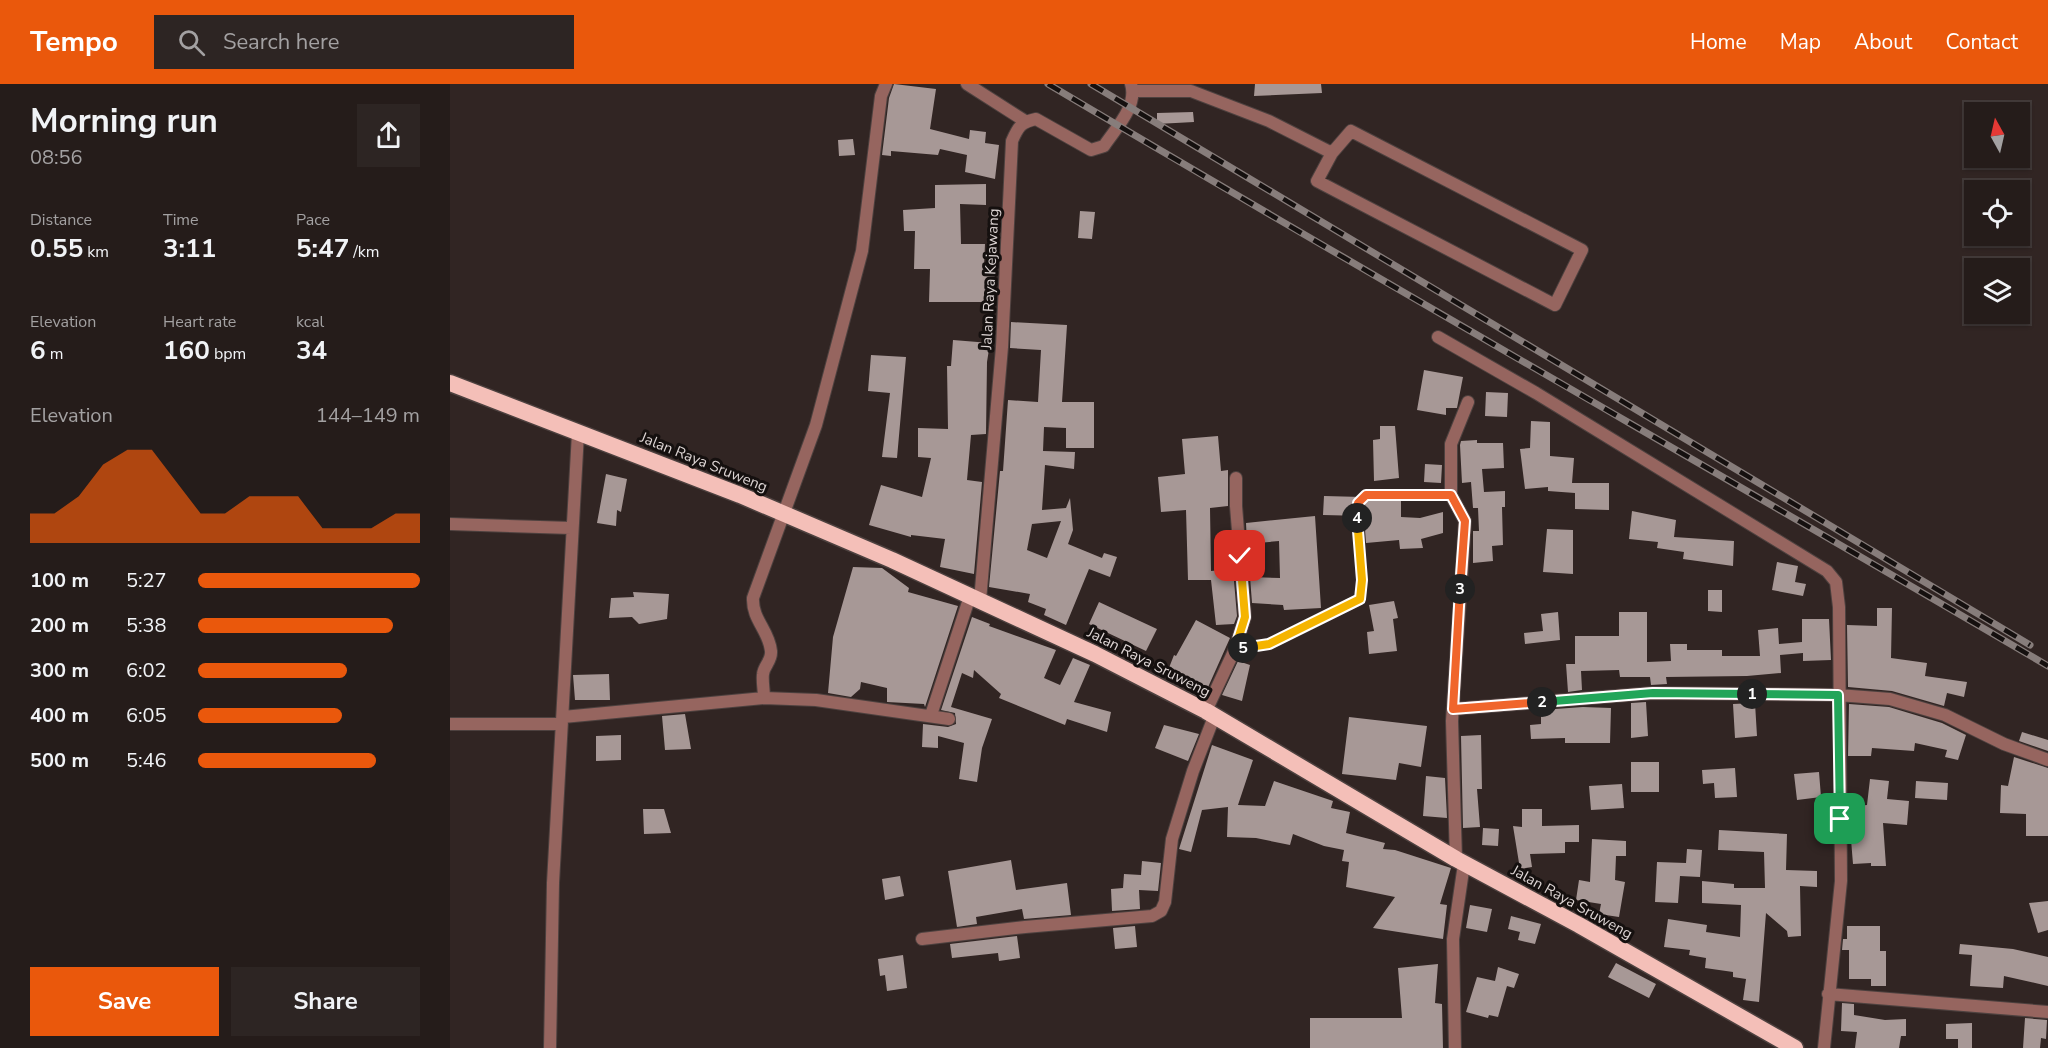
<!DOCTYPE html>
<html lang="en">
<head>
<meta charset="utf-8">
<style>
  :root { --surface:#251c1a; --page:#2d2523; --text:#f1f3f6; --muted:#a3a1a2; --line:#423a39; --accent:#ea580c }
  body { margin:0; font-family:"Nunito Sans",sans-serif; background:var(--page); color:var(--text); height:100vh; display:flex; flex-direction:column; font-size:22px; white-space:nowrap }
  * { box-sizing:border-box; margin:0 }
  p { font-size:20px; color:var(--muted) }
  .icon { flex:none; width:33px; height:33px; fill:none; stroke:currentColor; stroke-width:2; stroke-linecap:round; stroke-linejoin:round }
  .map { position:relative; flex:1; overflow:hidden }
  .sheet { display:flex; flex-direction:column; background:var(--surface); width:450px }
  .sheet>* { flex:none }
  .needle { width:39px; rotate:352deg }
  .controls { position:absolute; left:1514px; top:18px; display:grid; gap:12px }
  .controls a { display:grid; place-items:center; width:66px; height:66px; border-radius:0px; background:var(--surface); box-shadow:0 2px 4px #0004,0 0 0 2px var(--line); font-size:30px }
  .pin { position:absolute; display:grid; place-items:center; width:51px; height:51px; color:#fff; margin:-26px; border-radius:12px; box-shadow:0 3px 9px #0006 }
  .km { position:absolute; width:30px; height:30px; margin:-15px; border-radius:50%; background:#222; color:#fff; font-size:16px; line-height:30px; text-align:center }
  .round { display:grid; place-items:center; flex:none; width:63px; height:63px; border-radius:0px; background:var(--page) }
  .overview { display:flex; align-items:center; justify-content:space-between; height:102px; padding:0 30px }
  h1 { font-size:33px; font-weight:700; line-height:45px }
  .figures { display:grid; grid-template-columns:repeat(3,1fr); gap:9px; height:102px; padding:6px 30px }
  .figures div { display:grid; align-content:center }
  .figures b { font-size:26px; font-weight:700 }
  .figures small { font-size:16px; font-weight:400 }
  .figures p { font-size:16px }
  .chart { height:168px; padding:12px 30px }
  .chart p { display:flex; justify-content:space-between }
  .chart svg { width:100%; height:108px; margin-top:6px; fill:var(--accent); opacity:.7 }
  .button { display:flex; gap:12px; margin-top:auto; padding:12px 30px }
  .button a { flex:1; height:69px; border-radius:0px; background:var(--accent); color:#fff; font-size:24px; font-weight:700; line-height:69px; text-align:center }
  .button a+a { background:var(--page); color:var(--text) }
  ul { padding:0 30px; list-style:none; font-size:20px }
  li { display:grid; grid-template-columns:96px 72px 1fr; align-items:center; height:45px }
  li i { height:15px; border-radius:8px; background:var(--accent) }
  header { display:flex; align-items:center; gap:36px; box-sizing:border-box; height:84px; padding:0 30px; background:var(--accent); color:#fff }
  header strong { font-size:28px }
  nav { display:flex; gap:33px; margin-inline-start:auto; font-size:21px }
  .search { width:420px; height:54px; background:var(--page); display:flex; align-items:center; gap:15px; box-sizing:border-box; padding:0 21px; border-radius:0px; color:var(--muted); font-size:22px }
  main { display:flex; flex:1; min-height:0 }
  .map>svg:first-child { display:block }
  .building { fill:#a79896; fill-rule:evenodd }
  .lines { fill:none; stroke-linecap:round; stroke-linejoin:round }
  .minor-casing { stroke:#4d413f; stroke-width:14 }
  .tertiary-casing { stroke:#4d413f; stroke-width:14 }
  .trunk-casing { stroke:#4d413f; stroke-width:19 }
  .path { stroke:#665b59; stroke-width:2; stroke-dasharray:4.5 3; stroke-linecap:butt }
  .minor { stroke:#96655f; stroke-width:12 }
  .tertiary { stroke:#96655f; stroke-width:12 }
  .trunk { stroke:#f4bfb8; stroke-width:16 }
  .rail-casing { stroke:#877d7b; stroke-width:7 }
  .rail { stroke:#15100f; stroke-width:4.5; stroke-dasharray:14; stroke-linecap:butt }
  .split-1-casing { stroke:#fff; stroke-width:12 }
  .split-2-casing { stroke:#fff; stroke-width:12 }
  .split-3-casing { stroke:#fff; stroke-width:12 }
  .split-4-casing { stroke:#fff; stroke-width:12 }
  .split-5-casing { stroke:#fff; stroke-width:12 }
  .split-6-casing { stroke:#fff; stroke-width:12 }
  .split-1 { stroke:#22a559; stroke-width:8 }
  .split-2 { stroke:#22a559; stroke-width:8 }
  .split-3 { stroke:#f0652b; stroke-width:8 }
  .split-4 { stroke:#f0652b; stroke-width:8 }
  .split-5 { stroke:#f5b400; stroke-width:8 }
  .split-6 { stroke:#f5b400; stroke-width:8 }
  .labels { text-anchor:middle; stroke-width:6; stroke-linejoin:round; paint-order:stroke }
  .street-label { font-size:15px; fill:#ddd5d4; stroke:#15100f }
</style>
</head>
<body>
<header>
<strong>Tempo</strong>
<div class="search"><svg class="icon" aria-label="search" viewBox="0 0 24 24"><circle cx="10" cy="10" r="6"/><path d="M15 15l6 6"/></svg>Search here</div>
<nav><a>Home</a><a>Map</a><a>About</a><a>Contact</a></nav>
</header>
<main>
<section class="sheet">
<div class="overview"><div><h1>Morning run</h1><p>08:56</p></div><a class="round"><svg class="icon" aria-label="share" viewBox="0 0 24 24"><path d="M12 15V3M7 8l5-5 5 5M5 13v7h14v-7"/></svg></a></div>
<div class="figures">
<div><p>Distance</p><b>0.55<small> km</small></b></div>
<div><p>Time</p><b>3:11</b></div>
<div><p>Pace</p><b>5:47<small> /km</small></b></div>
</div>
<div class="figures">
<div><p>Elevation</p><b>6<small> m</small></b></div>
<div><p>Heart rate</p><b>160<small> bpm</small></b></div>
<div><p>kcal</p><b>34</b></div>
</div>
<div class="chart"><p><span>Elevation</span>144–149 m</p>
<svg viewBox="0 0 160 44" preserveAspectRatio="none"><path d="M0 44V32L10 32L20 25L30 12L40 6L50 6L60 19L70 32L80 32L90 25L100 25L110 25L120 38L130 38L140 38L150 32L160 32V44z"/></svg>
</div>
<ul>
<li><b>100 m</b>5:27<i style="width:100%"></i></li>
<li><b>200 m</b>5:38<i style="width:88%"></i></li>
<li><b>300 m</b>6:02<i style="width:67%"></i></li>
<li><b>400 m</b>6:05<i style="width:65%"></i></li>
<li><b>500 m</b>5:46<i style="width:80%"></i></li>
</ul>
<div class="button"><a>Save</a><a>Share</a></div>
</section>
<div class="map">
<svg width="1598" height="964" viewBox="0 0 1598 964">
  <rect width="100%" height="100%" fill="#312523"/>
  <path class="building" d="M444 0 486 5 480 45 519 55 520 46 536 48 535 59 549 61 545 95 515 88 517 71 490 65 488 71 441 67V72L432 71 439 14Z
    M805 0H871L872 9 804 12Z
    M743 28 744 38 707 40V29Z
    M403 55 405 71 389 72 388 56Z
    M536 100V121L510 120 511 160H535L534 182H545L544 218H479L480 185H464L465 147H454L453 126 485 124V101Z
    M630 127 645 128 642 155 628 154Z
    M561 238 617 241 612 318H644V364H616V344L594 343 593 367 625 368 624 385 595 381 592 426 616 424 620 414 623 446 618 460 652 474 654 469 667 473 660 493 639 485 616 541 594 531 596 525 578 518 580 510 539 503 550 387H553L558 316 588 318 591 266 560 264ZM611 437 597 474 577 466 582 440Z
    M503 256 540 259 537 278 536 350 521 351 517 396 532 398 524 490 490 483 495 455 461 451V453L419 441 431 401 472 413 481 374 468 373V344L498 345 497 282H501Z
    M421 271 456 273 447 374 432 373 440 309 418 307Z
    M974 286 1013 293 1007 324H996V331L967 326Z
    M1036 308 1058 309 1057 333 1035 332Z
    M1081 337 1100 338V372L1124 374 1122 399H1159V426L1125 425V409L1098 407V403L1075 405 1070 365 1080 364Z
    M930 342H945L949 394 924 397 923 356 930 355Z
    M768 352 771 387 778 386V422L760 424 761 487 783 485 787 532 784 540 766 541 761 496H738L736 426 711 428 708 393 735 390 732 355Z
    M1027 356V359H1053L1054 384 1032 385 1034 408 1055 407V423H1052L1053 461 1042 462 1043 477 1023 479V447H1029L1028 424H1023L1021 398 1012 399 1010 361 1011 357Z
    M975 380 992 381 991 399 974 398Z
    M156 390 177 395 171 428 167 426 166 442 147 439Z
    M874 412 951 414V433L970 434 993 428V449L971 455 973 464 950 465 949 456 916 459 914 432 873 431Z
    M1182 427 1226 436 1224 453 1284 457 1283 482 1233 475 1234 468 1207 464 1208 458 1179 455Z
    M865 432 871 524 834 526 833 521 802 519 800 493 830 494 829 457 797 460 796 439Z
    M1097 445 1123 446V490L1093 488Z
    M1327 478 1348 482 1345 498 1356 500 1353 512 1322 506Z
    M403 483 432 484 459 504 458 508 508 522 475 623 474 620 437 618V604L411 598 410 605 401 613 378 609 383 553Z
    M1258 506H1272V528L1258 527Z
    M183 508 219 510 217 535 189 540 182 533 159 534 161 514 184 513Z
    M944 517 948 534 943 535 947 567 919 570 917 548 924 547 919 521Z
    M649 518 707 545 696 567 639 540Z
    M1427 524H1442L1441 574 1477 579 1475 592 1517 598 1514 613 1497 609 1494 622 1442 607 1398 603 1397 541 1427 542Z
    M1108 528 1110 556 1075 560 1074 549 1093 547 1091 530Z
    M1169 528H1197V578L1221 577 1220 560H1237V566H1272V572H1310L1308 546 1328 544 1329 560 1352 558V535H1379L1381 576 1353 577V569L1330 571 1331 589 1297 592 1216 593 1217 600 1201 601 1200 593H1170L1169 586 1131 587 1132 606 1118 608 1116 580H1125V552H1169Z
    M522 533 540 540 539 542 606 566 594 594 610 601 623 574 640 581 624 618 661 628 657 648 617 635 615 641 549 614 551 610 524 586 523 594 512 589 501 623 542 635 532 664 527 698 509 695 514 659 488 652V664L472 663 473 640 498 643 506 640 505 629 491 626Z
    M746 536 780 554 755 610 715 594 724 571 726 572Z
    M788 577 800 581 792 617 772 611Z
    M159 590 160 616H125L123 591Z
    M1196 618 1198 652 1181 654V619Z
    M1305 619 1307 652 1285 654 1283 620Z
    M1399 620 1439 623 1492 639 1516 651 1508 676 1495 673 1497 666 1465 659 1464 667 1422 664 1421 672H1398Z
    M1133 623 1161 624 1160 659H1115V654L1081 655 1080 641 1091 640V626Z
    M235 630 241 665 215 666 212 632Z
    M899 633 977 642 971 683 949 679 946 696 892 690Z
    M714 641 749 650 738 677 705 664Z
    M1572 648 1598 656V667L1569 657Z
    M171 651V676L146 677V652Z
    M1031 651 1032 705H1027L1030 743 1013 744 1011 652Z
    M762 661 803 676 788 721 815 722 824 697 883 717 881 724 900 728 896 749 935 759 933 765 945 766 1001 784 990 820 997 821 993 855 923 844 945 813 896 803 899 778 892 777 894 766 874 762 843 750 840 761 806 754 777 753 778 723 752 726 741 768 729 765Z
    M1564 673 1598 684V752H1576V730L1550 729 1551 701 1558 702Z
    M1181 678H1209V708H1181Z
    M1285 684 1287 713 1265 714 1264 699 1253 700 1252 686Z
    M1369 688 1371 713 1347 716 1344 690Z
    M976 692 995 694 997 734 973 732Z
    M1420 695 1439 697 1437 715 1459 717 1457 741 1433 739 1436 782H1421V779L1403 780 1399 731H1408L1407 722 1417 721Z
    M1466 697 1498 699 1497 716 1465 714Z
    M1172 700 1174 724 1141 726 1139 702Z
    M193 725H214L221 749 194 750Z
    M1072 725H1092V742L1129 741V758H1115V769L1080 770 1082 783 1070 785 1063 742 1072 743Z
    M1033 744 1049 745 1048 762 1032 761Z
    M1269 746 1337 750 1336 786 1367 787V803L1350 802 1351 852 1338 853 1337 847 1316 829 1309 918 1293 916 1296 895 1283 893V888L1255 884 1256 874 1239 871 1240 866 1214 863 1218 835 1257 841 1256 848 1290 853 1291 821 1252 819V797L1284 800V804H1315L1314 768 1268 766Z
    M1142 755 1176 757V772H1166L1165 796 1175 798 1169 833 1149 830 1151 820 1126 816 1129 796 1140 798Z
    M1237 765 1252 766 1250 793 1230 792 1228 819 1205 818 1207 778 1236 779Z
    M561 776 566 806 617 799 621 831 574 835 572 825 526 833 527 840 507 843 498 787Z
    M692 777 711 779 708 807 689 806 690 825 662 827 661 805 673 804 674 790 691 791Z
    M450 792 454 812 435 816 432 795Z
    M1598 817V846L1588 849 1579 819Z
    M1020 821 1042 825 1037 848 1016 844Z
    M1061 832 1091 840 1085 860 1068 856 1070 848 1058 845Z
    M685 842 687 863 665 865 663 844Z
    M1397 842H1430V867H1436V902H1421V895H1399V866H1392L1393 855H1397Z
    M567 852 570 874 549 877 548 869 502 874 500 860Z
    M1510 860 1563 865 1598 873V902L1554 892 1553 904 1520 902 1522 871 1509 870Z
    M453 871 457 904 437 907 435 891 430 892 428 875Z
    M1166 879 1206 900 1199 914 1158 893Z
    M988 880 985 919 992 920 993 964H860V934H952L948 884Z
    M1048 883 1069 890 1064 904 1057 902 1048 933 1039 931 1038 934 1016 928 1027 893 1045 897Z
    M1392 919 1404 920V931L1435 936 1456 935V952H1451L1449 964H1405L1407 948 1391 947Z
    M1575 934 1597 936 1596 955 1591 954 1590 964H1573Z
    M1522 939V964H1508V955H1496V940Z"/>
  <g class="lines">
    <defs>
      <path id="minor" d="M517 0 575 37
        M683 7H741L819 37 882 69
        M901 47 1132 166 1105 221 867 97 882 69Z
        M988 253 1086 309 1377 487 1386 498 1389 523 1391 797 1374 964
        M0 440 121 444
        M314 614C314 606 312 597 313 590 314 581 322 577 321 567 319 546 302 536 303 514L366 341 412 167 431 12 436 0
        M1003 625 1203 609 1388 611 1440 615 1495 631 1554 660 1598 676
        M756 627 785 565 795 533 786 422V394
        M481 631 520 512
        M113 633 314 614 366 616 499 635
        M0 640H111
        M1006 775 1002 637 1015 437 1001 411V360L1018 318
        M472 855 575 843 702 832 711 827 715 818 722 755 743 687 764 633
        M1378 910 1598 928
        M100 964 103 799 128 349
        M1005 964 1003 855 1014 780"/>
      <path id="tertiary" d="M530 517 552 263 562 57C568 43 571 38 586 35L641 66 654 62C666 44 688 22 681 0"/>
      <path id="trunk" d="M0 299 290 411 442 476 645 570 756 627 1006 775 1129 841 1345 964"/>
    </defs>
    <use href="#minor" class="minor-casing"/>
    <use href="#tertiary" class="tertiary-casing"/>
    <use href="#trunk" class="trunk-casing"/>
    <path class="path" d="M800 562 819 559 910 515 912 496 906 423 916 411H990"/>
    <use href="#minor" class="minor"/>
    <use href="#tertiary" class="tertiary"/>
    <use href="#trunk" class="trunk"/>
    <defs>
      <path id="rail" d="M598 0C930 197 1265 387 1598 582
        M641 0 1580 561"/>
    </defs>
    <use href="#rail" class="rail-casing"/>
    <use href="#rail" class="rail"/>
  </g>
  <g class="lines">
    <defs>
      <path id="split-1" d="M1302 610 1388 611 1390 735"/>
      <path id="split-2" d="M1092 618 1203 609 1302 610"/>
      <path id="split-3" d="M1010 505 1003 625 1092 618"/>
      <path id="split-4" d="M907 434 908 419 916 411H1001L1015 437 1010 505"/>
      <path id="split-5" d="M793 564 819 560 910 515 912 496 907 434"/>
      <path id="split-6" d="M790 472 795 533 785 565 793 564"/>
    </defs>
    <use href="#split-1" class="split-1-casing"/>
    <use href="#split-2" class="split-2-casing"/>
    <use href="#split-3" class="split-3-casing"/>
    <use href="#split-4" class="split-4-casing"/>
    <use href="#split-5" class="split-5-casing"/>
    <use href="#split-6" class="split-6-casing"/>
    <use href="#split-1" class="split-1"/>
    <use href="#split-2" class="split-2"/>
    <use href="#split-3" class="split-3"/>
    <use href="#split-4" class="split-4"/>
    <use href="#split-5" class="split-5"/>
    <use href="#split-6" class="split-6"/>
  </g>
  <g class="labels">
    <g class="street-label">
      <text transform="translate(540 195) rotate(-87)" y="5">Jalan Raya Kejawang</text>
      <text transform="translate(254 378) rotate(22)" y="5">Jalan Raya Sruweng</text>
      <text transform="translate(699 578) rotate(27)" y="5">Jalan Raya Sruweng</text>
      <text transform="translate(1122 818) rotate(29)" y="5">Jalan Raya Sruweng</text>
    </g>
  </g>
</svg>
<div class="controls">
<a><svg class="needle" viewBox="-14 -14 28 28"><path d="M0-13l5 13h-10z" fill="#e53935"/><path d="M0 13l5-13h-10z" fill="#a3a1a2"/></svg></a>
<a><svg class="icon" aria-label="locate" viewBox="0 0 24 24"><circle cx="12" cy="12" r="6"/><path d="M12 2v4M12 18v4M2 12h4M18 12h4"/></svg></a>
<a><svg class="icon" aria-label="layers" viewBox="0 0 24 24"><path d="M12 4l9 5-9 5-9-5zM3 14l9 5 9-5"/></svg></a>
</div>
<div class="pin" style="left:1390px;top:735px;background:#1e9e55"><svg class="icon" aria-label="arrive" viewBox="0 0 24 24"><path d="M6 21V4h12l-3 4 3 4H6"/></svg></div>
<div class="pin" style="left:790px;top:472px;background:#d93025"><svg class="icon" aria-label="check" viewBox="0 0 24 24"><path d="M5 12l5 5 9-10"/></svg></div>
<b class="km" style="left:1302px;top:610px">1</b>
<b class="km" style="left:1092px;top:618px">2</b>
<b class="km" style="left:1010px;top:505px">3</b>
<b class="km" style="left:907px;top:434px">4</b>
<b class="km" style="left:793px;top:564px">5</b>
</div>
</main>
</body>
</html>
